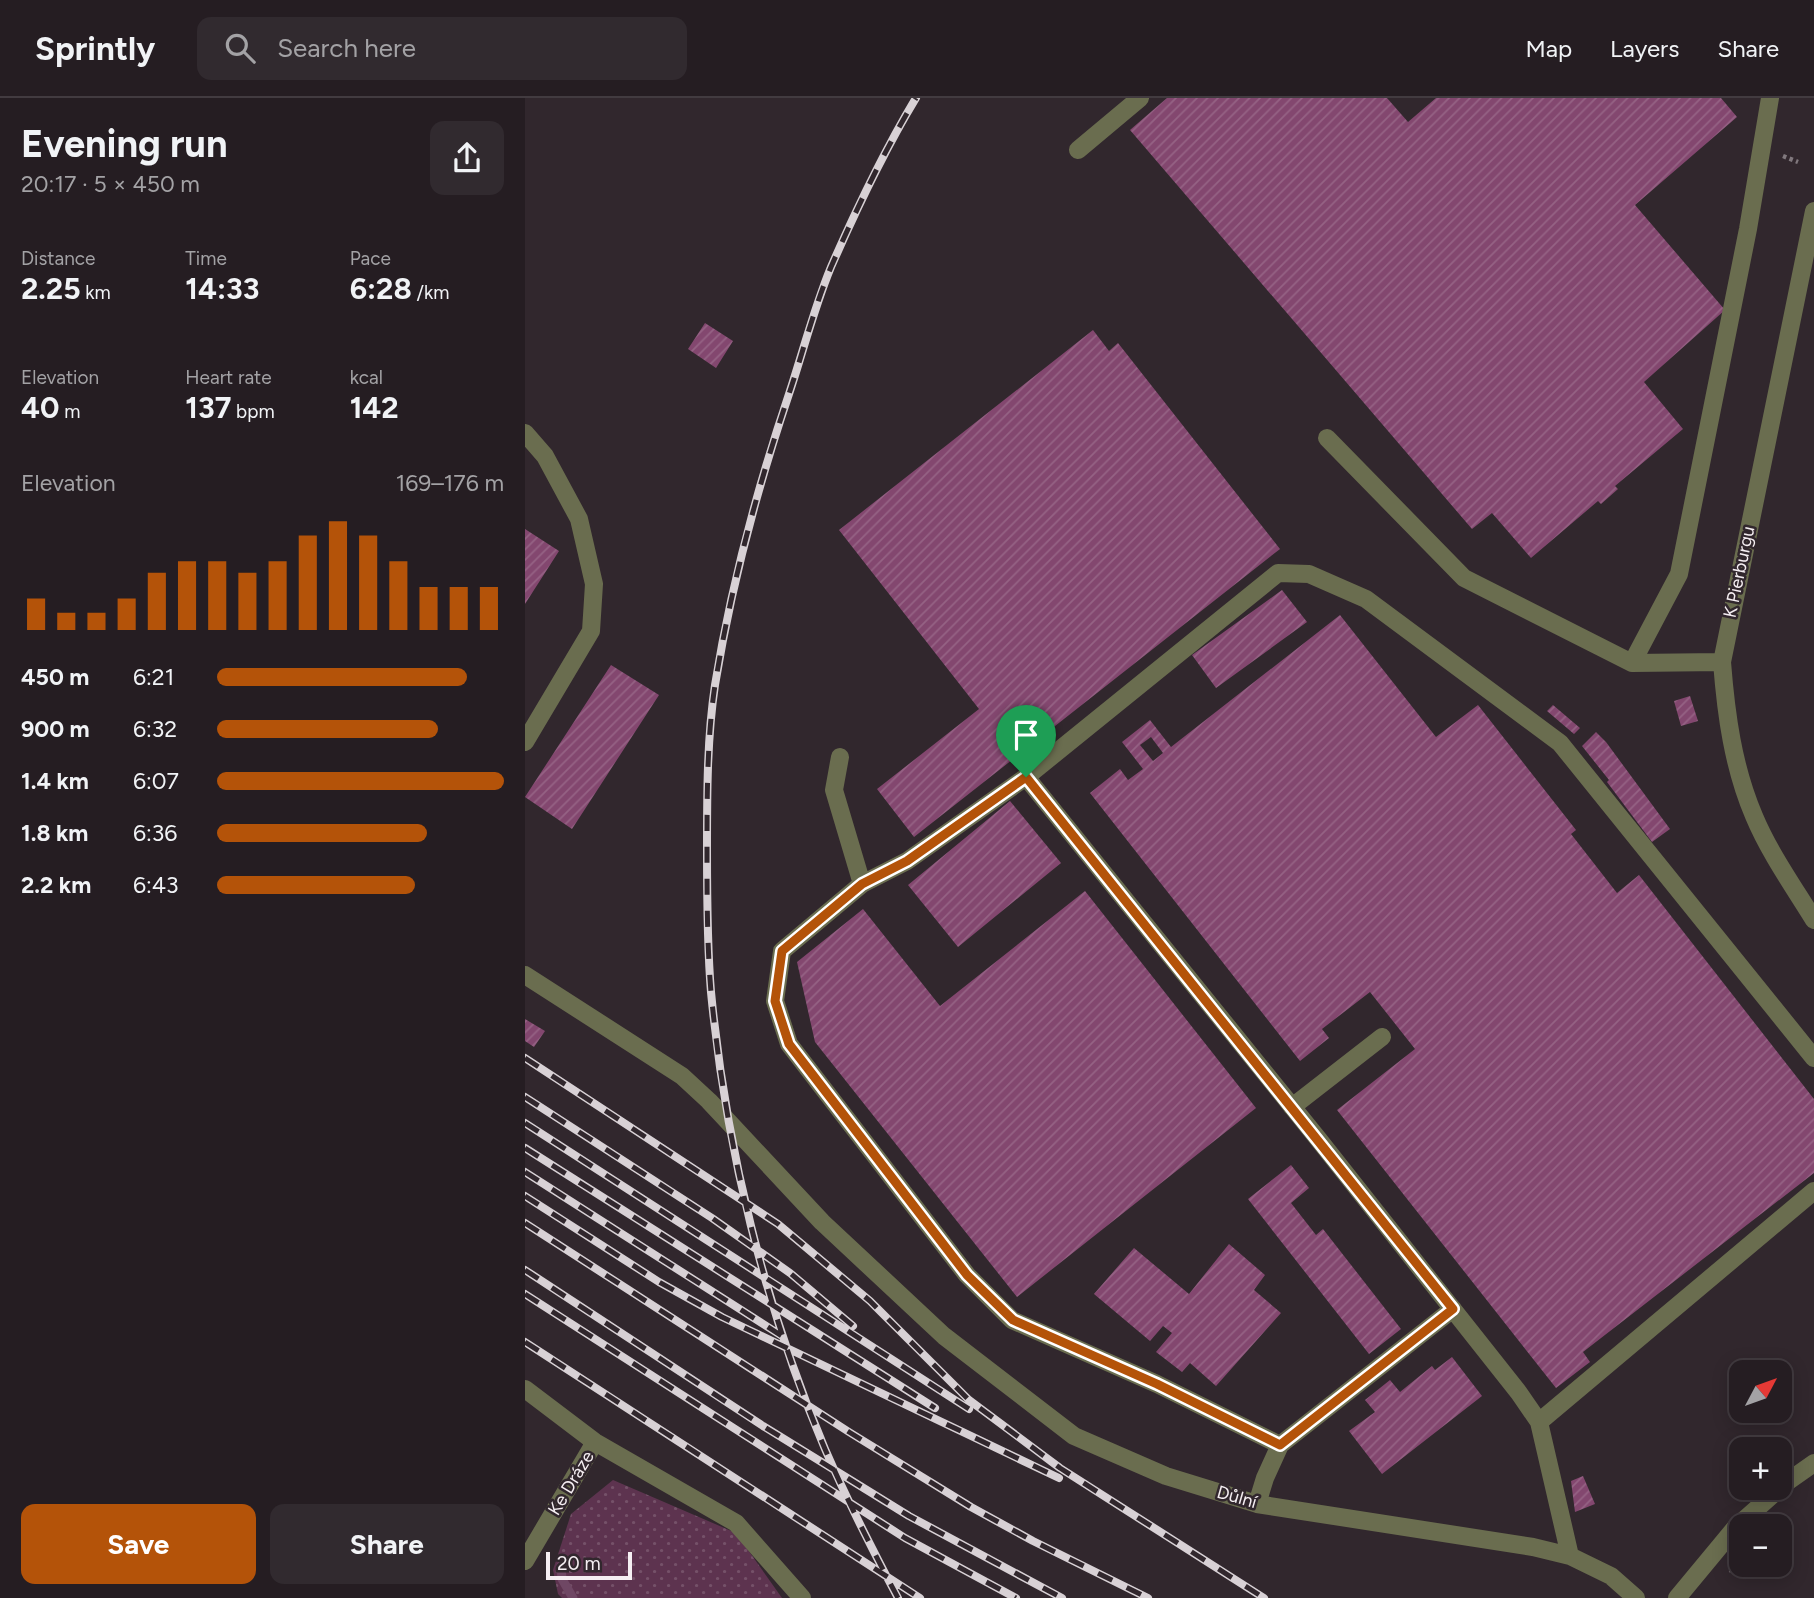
<!DOCTYPE html>
<html lang="en">
<head>
<meta charset="utf-8">
<style>
  :root { --surface:#251d22; --page:#312a2f; --text:#f1f3f6; --muted:#a3a2a5; --line:#423b40; --accent:#b45309 }
  body { margin:0; font-family:Figtree,sans-serif; background:var(--page); color:var(--text); height:100vh; display:flex; flex-direction:column; font-size:26px; white-space:nowrap }
  * { box-sizing:border-box; margin:0 }
  p { font-size:23px; color:var(--muted) }
  .icon { flex:none; width:38px; height:38px; fill:none; stroke:currentColor; stroke-width:2; stroke-linecap:round; stroke-linejoin:round }
  .map { position:relative; flex:1; overflow:hidden }
  .details { display:flex; flex-direction:column; background:var(--surface); width:525px }
  .details>* { flex:none }
  .needle { width:46px; rotate:49deg }
  .buttons { position:absolute; left:1204px; top:1262px; display:grid; gap:14px }
  .buttons a { display:grid; place-items:center; width:63px; height:63px; border-radius:14px; background:var(--surface); box-shadow:0 4px 18px #0003,0 0 0 2px var(--line); font-size:35px }
  .scale { position:absolute; left:21px; bottom:18px; width:86px; box-sizing:border-box; padding-left:7px; border:4px solid #f5eef2; border-top:0; font-size:19px; line-height:24px; white-space:nowrap; color:#f5eef2; -webkit-text-stroke:5px #31272d; paint-order:stroke }
  .pin { position:absolute; display:grid; place-items:center; width:60px; height:60px; color:#fff; margin:-72px -30px; border-radius:50% 50% 50% 0; rotate:-45deg; box-shadow:0 0 7px #0007 }
  .pin .icon { rotate:45deg }
  .round { display:grid; place-items:center; flex:none; width:74px; height:74px; border-radius:14px; background:var(--page) }
  .summary { display:flex; align-items:center; justify-content:space-between; height:119px; padding:0 21px }
  h1 { font-size:38px; font-weight:700; line-height:52px }
  .figures { display:grid; grid-template-columns:repeat(3,1fr); gap:10px; height:119px; padding:7px 21px }
  .figures div { display:grid; align-content:center }
  .figures b { font-size:30px; font-weight:700 }
  .figures small { font-size:19px; font-weight:400 }
  .figures p { font-size:19px }
  .chart { height:196px; padding:14px 21px }
  .chart p { display:flex; justify-content:space-between }
  .chart svg { width:100%; height:126px; margin-top:7px; stroke:var(--accent); stroke-width:6 }
  .button { display:flex; gap:14px; margin-top:auto; padding:14px 21px }
  .button a { flex:1; height:80px; border-radius:14px; background:var(--accent); color:#fff; font-size:28px; font-weight:700; line-height:80px; text-align:center }
  .button a+a { background:var(--page); color:var(--text) }
  ul { padding:0 21px; list-style:none; font-size:23px }
  li { display:grid; grid-template-columns:112px 84px 1fr; align-items:center; height:52px }
  li i { height:18px; border-radius:9px; background:var(--accent) }
  header { display:flex; align-items:center; gap:42px; box-sizing:border-box; height:98px; padding:0 35px; background:var(--surface); border-bottom:2px solid var(--line) }
  header strong { font-size:33px }
  nav { display:flex; gap:38px; margin-inline-start:auto; font-size:24px }
  .search { width:490px; height:63px; background:var(--page); display:flex; align-items:center; gap:18px; box-sizing:border-box; padding:0 24px; border-radius:14px; color:var(--muted); font-size:26px }
  main { display:flex; flex:1; min-height:0 }
  .map>svg:first-child { display:block }
  .grass { fill:url(#grass-dots) }
  .lines { fill:none; stroke-linecap:round; stroke-linejoin:round }
  .stream { stroke:#6f4764; stroke-width:9 }
  .building { fill:url(#building-hatch); fill-rule:evenodd }
  .path { stroke:#80787d; stroke-width:4.5; stroke-dasharray:3.5 3.5; stroke-linecap:butt }
  .minor { stroke:#6a6d4f; stroke-width:18 }
  .rail-casing { stroke:#d8d1d5; stroke-width:8 }
  .rail { stroke:#31272d; stroke-width:5; stroke-dasharray:16; stroke-linecap:butt }
  .route-casing { stroke:#fff; stroke-width:14 }
  .route { stroke:#b45309; stroke-width:9 }
  .labels { text-anchor:middle; stroke-width:5; stroke-linejoin:round; paint-order:stroke }
  .street-label { font-size:18px; fill:#f5eef2; stroke:#31272d }
</style>
</head>
<body>
<header>
<strong>Sprintly</strong>
<div class="search"><svg class="icon" aria-label="search" viewBox="0 0 24 24"><circle cx="10" cy="10" r="6"/><path d="M15 15l6 6"/></svg>Search here</div>
<nav><a>Map</a><a>Layers</a><a>Share</a></nav>
</header>
<main>
<section class="details">
<div class="summary"><div><h1>Evening run</h1><p>20:17 · 5 × 450 m</p></div><a class="round"><svg class="icon" aria-label="share" viewBox="0 0 24 24"><path d="M12 15V3M7 8l5-5 5 5M5 13v7h14v-7"/></svg></a></div>
<div class="figures">
<div><p>Distance</p><b>2.25<small> km</small></b></div>
<div><p>Time</p><b>14:33</b></div>
<div><p>Pace</p><b>6:28<small> /km</small></b></div>
</div>
<div class="figures">
<div><p>Elevation</p><b>40<small> m</small></b></div>
<div><p>Heart rate</p><b>137<small> bpm</small></b></div>
<div><p>kcal</p><b>142</b></div>
</div>
<div class="chart"><p><span>Elevation</span>169–176 m</p>
<svg viewBox="0 0 160 44" preserveAspectRatio="none"><path d="M5 44V33M15 44V38M25 44V38M35 44V33M45 44V24M55 44V20M65 44V20M75 44V24M85 44V20M95 44V11M105 44V6M115 44V11M125 44V20M135 44V29M145 44V29M155 44V29"/></svg>
</div>
<ul>
<li><b>450 m</b>6:21<i style="width:87%"></i></li>
<li><b>900 m</b>6:32<i style="width:77%"></i></li>
<li><b>1.4 km</b>6:07<i style="width:100%"></i></li>
<li><b>1.8 km</b>6:36<i style="width:73%"></i></li>
<li><b>2.2 km</b>6:43<i style="width:69%"></i></li>
</ul>
<div class="button"><a>Save</a><a>Share</a></div>
</section>
<div class="map">
<svg width="1289" height="1500" viewBox="0 0 1289 1500">
  <defs>
    <pattern id="grass-dots" width="8" height="8" patternUnits="userSpaceOnUse" patternTransform="scale(1.75)"><rect width="8" height="8" fill="#5d334f"/><path d="M2 2h.1M6 6h.1" fill="none" stroke="#755169" stroke-width="1.8" stroke-linecap="round"/></pattern>
    <pattern id="building-hatch" width="6" height="6" patternUnits="userSpaceOnUse" patternTransform="scale(1.75)"><rect width="6" height="6" fill="#83476f"/><path d="M-1 1l2-2M0 6l6-6M5 7l2-2" fill="none" stroke="#956284"/></pattern>
  </defs>
  <rect width="100%" height="100%" fill="#31272d"/>
  <path class="grass" d="M88 1382 211 1435 257 1500H37L33 1496 28 1472 46 1416Z"/>
  <g class="lines">
    <path class="stream" d="M36 1468 37 1481 48 1500"/>
  </g>
  <path class="building" d="M642 0H862L883 24 911 0H1196L1212 19 1110 107 1200 212 1119 284 1158 331 1090 388 1093 391 1076 406 1073 403 1006 460 967 415 947 431 605 32Z
    M180 225 208 243 191 270 163 251Z
    M568 232 584 253 593 245 755 451 389 739 352 691 454 611 314 432Z
    M0 431 34 453 0 506Z
    M757 492 782 524 691 590 667 557Z
    M815 517 911 639 953 607 1051 732 1046 736 1092 795 1114 777 1289 1001V1075L1058 1254 1065 1264 1031 1290 812 1012 890 951 845 894 797 931 804 940 775 963 565 695 595 671 603 682 618 671 597 644 625 622 646 649ZM626 639 638 655 628 663 615 647Z
    M86 567 134 597 47 731 0 699Z
    M1165 598 1173 623 1156 628 1149 603Z
    M1028 607 1055 630 1049 636 1022 613Z
    M1071 634 1081 644 1145 731 1127 744 1082 684 1084 682 1057 648Z
    M485 703 536 765 433 849 383 787Z
    M560 793 731 1010 492 1199 290 944 272 864 338 811 415 908Z
    M0 921 20 933 9 949 0 943Z
    M766 1067 784 1090 766 1105 791 1137 798 1131 876 1231 844 1256 723 1101Z
    M704 1146 740 1177 729 1192 756 1215 691 1288 665 1265 657 1274 631 1254 647 1235 638 1228 625 1243 569 1196 609 1150 664 1196Z
    M927 1259 957 1298 857 1376 824 1333 850 1314 840 1302 865 1282 875 1294 907 1268 910 1272Z
    M1058 1378 1070 1406 1050 1414 1046 1383Z"/>
  <g class="lines">
    <path class="path" d="M1258 58 1273 64
      M1204 1472 1231 1473"/>
    <path class="minor" d="M553 52 615 0
      M1289 113 1197 564C1201 616 1208 669 1229 718 1244 754 1268 788 1289 822
      M0 335 20 358 54 421 69 486 66 533 0 644
      M802 340 939 480 1107 565 1197 564
      M1107 565 1154 476 1223 131 1245 0
      M315 659 309 692 337 786 382 763 501 679 794 1042 994 1295 1014 1324
      M501 679 753 475 784 476 841 501 1035 645 1289 960
      M337 786 257 853 250 903 264 946 442 1177 487 1222 632 1286 755 1347 928 1211
      M0 877 157 978 184 1003 297 1124 419 1238 549 1338 641 1378 732 1406 1008 1449 1045 1458
      M767 1009 857 939
      M0 1291 70 1344 211 1425 277 1500
      M1255 1389 1289 1365
      M732 1406 740 1380 755 1347
      M0 1463 70 1344
      M1111 1500 1086 1478 1045 1458 1014 1324 1289 1093
      M1152 1500 1210 1430 1255 1390"/>
    <defs>
      <path id="rail" d="M0 960 253 1126 345 1203 444 1302 535 1370 739 1500
        M0 999 187 1120 265 1175 328 1228
        M0 1025 444 1311
        M0 1050 410 1310
        M0 1074 257 1238
        M0 1098 134 1184 197 1219 534 1380
        M0 1125 324 1334 446 1409 508 1443 623 1500
        M0 1172 238 1328 384 1418 537 1500
        M0 1196 380 1440 491 1500
        M0 1244 395 1500
        M373 1500C347 1451 322 1402 300 1351 239 1207 201 1050 186 894 182 847 182 799 182 752 182 697 182 640 190 587 206 488 232 391 264 296 278 254 289 210 306 169 331 112 359 53 391 0"/>
    </defs>
    <use href="#rail" class="rail-casing"/>
    <use href="#rail" class="rail"/>
  </g>
  <g class="lines">
    <defs>
      <path id="route" d="M501 679 928 1211 755 1347 632 1286 488 1222 442 1177 264 946 250 903 257 853 337 786 382 763Z"/>
    </defs>
    <use href="#route" class="route-casing"/>
    <use href="#route" class="route"/>
  </g>
  <g class="labels">
    <g class="street-label">
      <text transform="translate(1214 474) rotate(-78)" y="6">K Pierburgu</text>
      <text transform="translate(46 1385) rotate(-59)" y="6">Ke Dráze</text>
      <text transform="translate(712 1399) rotate(16)" y="6">Důlní</text>
    </g>
  </g>
</svg>
<div class="buttons">
<a><svg class="needle" viewBox="-14 -14 28 28"><path d="M0-13l5 13h-10z" fill="#e53935"/><path d="M0 13l5-13h-10z" fill="#a3a2a5"/></svg></a>
<a>+</a>
<a>−</a>
</div>
<div class="scale">20 m</div>
<div class="pin" style="left:501px;top:679px;background:#1e9e55"><svg class="icon" aria-label="arrive" viewBox="0 0 24 24"><path d="M6 21V4h12l-3 4 3 4H6"/></svg></div>
</div>
</main>
</body>
</html>
